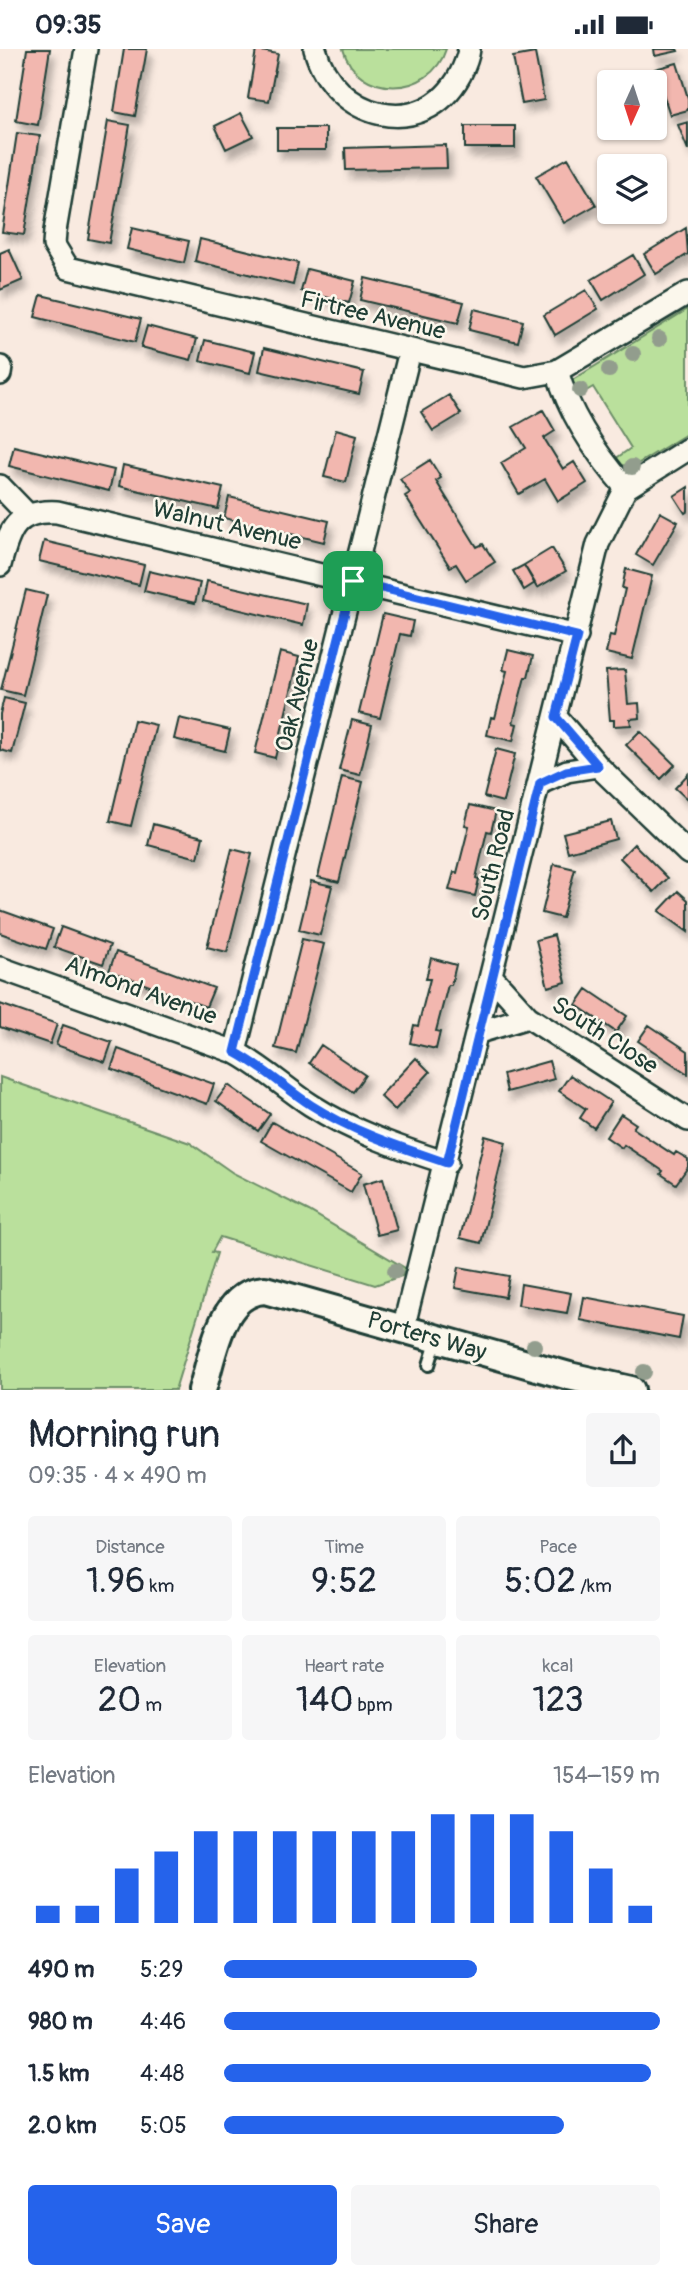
<!DOCTYPE html>
<html lang="en">
<head>
<meta charset="utf-8">
<style>
  :root { --surface:#fff; --page:#f6f6f7; --text:#1f2937; --muted:#747a83; --accent:#2563eb }
  body { margin:0; font-family:Pangolin,sans-serif; background:var(--page); color:var(--text); height:100vh; display:flex; flex-direction:column; font-size:26px; white-space:nowrap }
  * { box-sizing:border-box; margin:0 }
  p { font-size:23px; color:var(--muted) }
  .icon { flex:none; width:38px; height:38px; fill:none; stroke:currentColor; stroke-width:2; stroke-linecap:round; stroke-linejoin:round }
  .map { position:relative; height:1341px; overflow:hidden }
  .panel { display:flex; flex-direction:column; background:var(--surface); flex:1 }
  .panel>* { flex:none }
  .needle { width:46px; rotate:183deg }
  .fabs { position:absolute; left:597px; top:21px; display:grid; gap:14px }
  .fabs a { display:grid; place-items:center; width:70px; height:70px; border-radius:7px; background:var(--surface); box-shadow:0 2px 5px #0004; font-size:35px }
  .pin { position:absolute; display:grid; place-items:center; width:60px; height:60px; color:#fff; margin:-30px; border-radius:14px; box-shadow:0 4px 10px #0006 }
  .round { display:grid; place-items:center; flex:none; width:74px; height:74px; border-radius:7px; background:var(--page) }
  .head { display:flex; align-items:center; justify-content:space-between; height:119px; padding:0 28px }
  h1 { font-size:38px; font-weight:600; line-height:52px }
  .figures { display:grid; grid-template-columns:repeat(3,1fr); gap:10px; height:119px; padding:7px 28px }
  .figures div { display:grid; align-content:center; border-radius:7px; background:var(--page); text-align:center }
  .figures b { font-size:35px; font-weight:600 }
  .figures small { font-size:19px; font-weight:400 }
  .figures p { font-size:19px }
  .chart { height:196px; padding:14px 28px }
  .chart p { display:flex; justify-content:space-between }
  .chart svg { width:100%; height:126px; margin-top:7px; stroke:var(--accent); stroke-width:6 }
  .button { display:flex; gap:14px; margin-top:auto; padding:14px 28px }
  .button a { flex:1; height:80px; border-radius:7px; background:var(--accent); color:#fff; font-size:28px; font-weight:600; line-height:80px; text-align:center }
  .button a+a { background:var(--page); color:var(--text) }
  ul { padding:0 28px; list-style:none; font-size:23px }
  li { display:grid; grid-template-columns:112px 84px 1fr; align-items:center; height:52px }
  li i { height:18px; border-radius:9px; background:var(--accent) }
  .status { display:flex; justify-content:space-between; align-items:center; height:49px; padding:0 35px; background:var(--surface); direction:ltr }
  .status svg { height:19px; fill:currentColor }
  .map>svg:first-child { display:block }
  .green { fill:#bae09c; stroke:#6c8e68; stroke-width:2 }
  .building { fill:#f2b7af; stroke:#1f3d34; stroke-width:2; filter:url(#shadow) }
  .lines { fill:none; stroke-linecap:round; stroke-linejoin:round }
  .service-casing { stroke:#1f3d34; stroke-width:16 }
  .minor-casing { stroke:#1f3d34; stroke-width:26 }
  .tertiary-casing { stroke:#1f3d34; stroke-width:32 }
  .service { stroke:#fbf7ec; stroke-width:10 }
  .minor { stroke:#fbf7ec; stroke-width:21 }
  .tertiary { stroke:#fbf7ec; stroke-width:26 }
  .tree { fill:#929d8d }
  .route-casing { stroke:#fff; stroke-width:14 }
  .route { stroke:#2563eb; stroke-width:9 }
  .labels { text-anchor:middle; stroke-width:5; stroke-linejoin:round; paint-order:stroke }
  .street-label { font-size:24px; fill:#1f3d34; stroke:#fbf7ec }
</style>
</head>
<body>
<div class="status"><b>09:35</b><svg viewBox="0 0 49 12"><path d="M0 12V9h3v3zM5 12V6h3v6zM10 12V3h3v9zM15 12V0h3v12zM26 1h20v11H26zM47 4h2v5h-2z"/></svg></div>
<div class="map">
<svg width="688" height="1341" viewBox="0 0 688 1341">
  <defs>
    <filter id="shadow"><feDropShadow dx="4.5" dy="8" stdDeviation="3.5" flood-color="#0004"/></filter>
  </defs>
  <rect width="100%" height="100%" fill="#f9eae0"/>
  <filter id="ink" filterUnits="userSpaceOnUse"><feTurbulence type="fractalNoise" baseFrequency=".0143" numOctaves="2"/><feDisplacementMap in="SourceGraphic" scale="14" xChannelSelector="R" yChannelSelector="G"/><feConvolveMatrix kernelMatrix="1 2 1 2 8 2 1 2 1" color-interpolation-filters="sRGB"/></filter>
  <g filter="url(#ink)">
    <path class="green" d="M343 0H446C431 49 357 51 343 0Z
      M688 260V384L634 417 620 416 615 410 631 399 593 338 576 348 571 332Z
      M0 1028 190 1094 233 1124 309 1162 405 1219 402 1227 375 1236 220 1188 212 1203 217 1204 175 1341H0Z"/>
    <path class="building" d="M27 0H50L38 76 16 72Z
      M124 0H147L135 67 114 63Z
      M654 0H677L678 2 655 7Z
      M256 1 278 5 269 52 248 49Z
      M535 4 544 51 522 55 513 8Z
      M677 14 688 49V61L670 66 655 20Z
      M241 64 253 87 226 100 215 77Z
      M108 72 130 76 109 194 88 190Z
      M688 73V101L678 76Z
      M465 77H515V99H465Z
      M277 79H326V101H277Z
      M17 84 40 87 24 186 2 183Z
      M446 96 447 119 346 121 345 99Z
      M568 109 596 156 564 174 536 127Z
      M132 179 189 192 184 214 127 200Z
      M686 179 688 205 656 225 644 205Z
      M200 190 298 214 293 236 195 212Z
      M9 200 23 231 0 241V204Z
      M633 206 644 225 603 251 591 231Z
      M307 220 355 232 349 254 301 242Z
      M365 229 464 253 458 274 360 251Z
      M586 241 598 260 555 286 544 266Z
      M41 246 141 270 135 293 35 268Z
      M474 260 523 272 518 293 469 281Z
      M147 277 197 290 191 311 141 298Z
      M205 291 255 303 250 324 200 312Z
      M264 299 364 323 359 345 259 322Z
      M449 346 461 365 433 382 421 363Z
      M543 361 555 382 544 389 563 420 574 413 587 434 558 452 545 430 519 445 501 414 526 399 513 378Z
      M336 380 357 386 346 433 324 428Z
      M14 397 114 421 109 442 9 417Z
      M430 411 441 429 436 432 477 498 483 495 495 513 466 531 456 515 450 518 405 447 410 444 400 430Z
      M123 416 223 439 218 460 119 437Z
      M688 438V462L685 464 674 447Z
      M229 448 329 472 324 493 224 469Z
      M660 463 678 473 653 516 636 506Z
      M44 492 144 516 139 536 39 512Z
      M552 499 566 522 537 539 524 516Z
      M524 516 535 534 524 541 513 522Z
      M626 520 652 527 632 610 606 604 610 586 614 587 625 540 622 539Z
      M149 522 200 534 195 554 144 542Z
      M207 532 307 555 303 576 203 552Z
      M26 541 47 546 23 646 1 641Z
      M383 565 413 572 410 587 400 585 380 669 359 664Z
      M508 601 533 607 528 628H525L513 674 517 675 513 692 487 686 491 668 495 669 507 622 503 621Z
      M280 603 299 608 275 709 255 704Z
      M625 621 628 655 639 654 640 669 630 670 631 676 614 677V671H610L606 622Z
      M4 649 25 654 12 704 0 701V665Z
      M179 669 230 681 225 702 174 690Z
      M134 671 156 676 131 777 110 772Z
      M352 671 372 676 360 726 339 721Z
      M640 682 675 716 661 730 626 696Z
      M496 700 515 705 503 753 484 748Z
      M688 725V751L675 739Z
      M342 728 363 733 339 833 318 828Z
      M470 756 496 762 491 783 487 782 476 829 479 830 475 847 449 841 454 823 457 824 469 777 465 776Z
      M611 772 616 790 568 803 563 784Z
      M153 775 203 788 198 809 148 796Z
      M634 795 668 829 654 843 620 809Z
      M232 800 252 805 227 903 207 898Z
      M554 815 575 820 562 869 542 864Z
      M311 832 332 837 320 886 299 881Z
      M678 842 688 851V883L659 862Z
      M0 861 53 880 46 900 0 884Z
      M61 878 110 896 103 915 54 898Z
      M554 886 566 933 548 938 536 891Z
      M302 890 324 895 296 1004 275 999Z
      M116 903 214 939 206 958 109 922Z
      M431 909 456 916 451 936H448L436 982 440 983 436 1000 410 994 414 976 418 977 430 930H426Z
      M587 940 627 967 616 983 576 956Z
      M0 955 57 975 50 995 0 978Z
      M63 976 112 993 105 1013 56 996Z
      M649 976 688 1002V1025L638 992Z
      M321 996 365 1026 353 1043 309 1014Z
      M118 1000 214 1035 207 1055 111 1020Z
      M416 1009 430 1023 395 1061 380 1047Z
      M549 1012 554 1030 507 1043 503 1025Z
      M570 1026 611 1053 594 1079 580 1069 586 1060 559 1042Z
      M228 1036 270 1065 258 1082 216 1052Z
      M621 1065 636 1075 633 1079 674 1106 676 1103 688 1110V1118L676 1135 661 1125 663 1122 624 1096 622 1099 606 1088Z
      M272 1073 362 1124 351 1143 261 1092Z
      M485 1087 506 1093 481 1194 460 1189Z
      M383 1129 397 1181 377 1186 363 1135Z
      M459 1218 509 1227 505 1248 455 1239Z
      M521 1235 571 1244 567 1264 518 1256Z
      M584 1248 683 1267 679 1290 580 1271Z"/>
    <g class="lines">
      <defs>
        <path id="service" d="M429 1316 437 1290"/>
        <path id="minor" d="M86 0 55 182 54 196 68 219 524 328 557 322 688 244
          M315 0C334 70 423 94 460 26 464 18 468 9 469 0
          M557 322C569 364 597 406 626 439
          M0 325 1 318
          M0 437 28 466
          M0 516C9 480 16 461 57 463L577 587
          M556 668 598 717 688 804
          M540 734 567 722 598 717
          M0 919 235 1003C263 1018 285 1039 311 1056 353 1083 400 1099 447 1114
          M492 928 528 968 688 1071
          M479 983 528 968
          M235 1003 410 302
          M403 1280 598 495 626 439 688 400"/>
        <path id="tertiary" d="M202 1341C213 1307 220 1243 265 1241L569 1327 631 1341"/>
      </defs>
      <use href="#service" class="service-casing"/>
      <use href="#minor" class="minor-casing"/>
      <use href="#tertiary" class="tertiary-casing"/>
      <use href="#service" class="service"/>
      <use href="#minor" class="minor"/>
      <use href="#tertiary" class="tertiary"/>
    </g>
    <g class="tree">
      <circle cx="659" cy="290" r="8"/>
      <circle cx="633" cy="305" r="8"/>
      <circle cx="609" cy="321" r="8"/>
      <circle cx="580" cy="341" r="8"/>
      <circle cx="632" cy="418" r="8"/>
      <circle cx="395" cy="1222" r="8"/>
      <circle cx="534" cy="1297" r="8"/>
      <circle cx="644" cy="1323" r="8"/>
    </g>
  </g>
  <g class="lines" filter="url(#ink)">
    <defs>
      <path id="route" d="M353 532 577 587 556 668 598 717 566 722 540 734 447 1114C400 1098 353 1083 311 1056 285 1039 263 1018 235 1003Z"/>
    </defs>
    <use href="#route" class="route-casing"/>
    <use href="#route" class="route"/>
  </g>
  <g class="labels">
    <g class="street-label">
      <text transform="translate(373 266) rotate(13)" y="8">Firtree Avenue</text>
      <text transform="translate(227 476) rotate(13)" y="8">Walnut Avenue</text>
      <text transform="translate(297 646) rotate(-76)" y="8">Oak Avenue</text>
      <text transform="translate(493 816) rotate(-76)" y="8">South Road</text>
      <text transform="translate(141 941) rotate(20)" y="8">Almond Avenue</text>
      <text transform="translate(605 986) rotate(33)" y="8">South Close</text>
      <text transform="translate(427 1287) rotate(16)" y="8">Porters Way</text>
    </g>
  </g>
</svg>
<div class="fabs">
<a><svg class="needle" viewBox="-14 -14 28 28"><path d="M0-13l5 13h-10z" fill="#e53935"/><path d="M0 13l5-13h-10z" fill="#747a83"/></svg></a>
<a><svg class="icon" aria-label="layers" viewBox="0 0 24 24"><path d="M12 4l9 5-9 5-9-5zM3 14l9 5 9-5"/></svg></a>
</div>
<div class="pin" style="left:353px;top:532px;background:#1e9e55"><svg class="icon" aria-label="arrive" viewBox="0 0 24 24"><path d="M6 21V4h12l-3 4 3 4H6"/></svg></div>
</div>
<section class="panel">
<div class="head"><div><h1>Morning run</h1><p>09:35 · 4 × 490 m</p></div><a class="round"><svg class="icon" aria-label="share" viewBox="0 0 24 24"><path d="M12 15V3M7 8l5-5 5 5M5 13v7h14v-7"/></svg></a></div>
<div class="figures">
<div><p>Distance</p><b>1.96<small> km</small></b></div>
<div><p>Time</p><b>9:52</b></div>
<div><p>Pace</p><b>5:02<small> /km</small></b></div>
</div>
<div class="figures">
<div><p>Elevation</p><b>20<small> m</small></b></div>
<div><p>Heart rate</p><b>140<small> bpm</small></b></div>
<div><p>kcal</p><b>123</b></div>
</div>
<div class="chart"><p><span>Elevation</span>154–159 m</p>
<svg viewBox="0 0 160 44" preserveAspectRatio="none"><path d="M5 44V38M15 44V38M25 44V25M35 44V19M45 44V12M55 44V12M65 44V12M75 44V12M85 44V12M95 44V12M105 44V6M115 44V6M125 44V6M135 44V12M145 44V25M155 44V38"/></svg>
</div>
<ul>
<li><b>490 m</b>5:29<i style="width:58%"></i></li>
<li><b>980 m</b>4:46<i style="width:100%"></i></li>
<li><b>1.5 km</b>4:48<i style="width:98%"></i></li>
<li><b>2.0 km</b>5:05<i style="width:78%"></i></li>
</ul>
<div class="button"><a>Save</a><a>Share</a></div>
</section>
</body>
</html>
